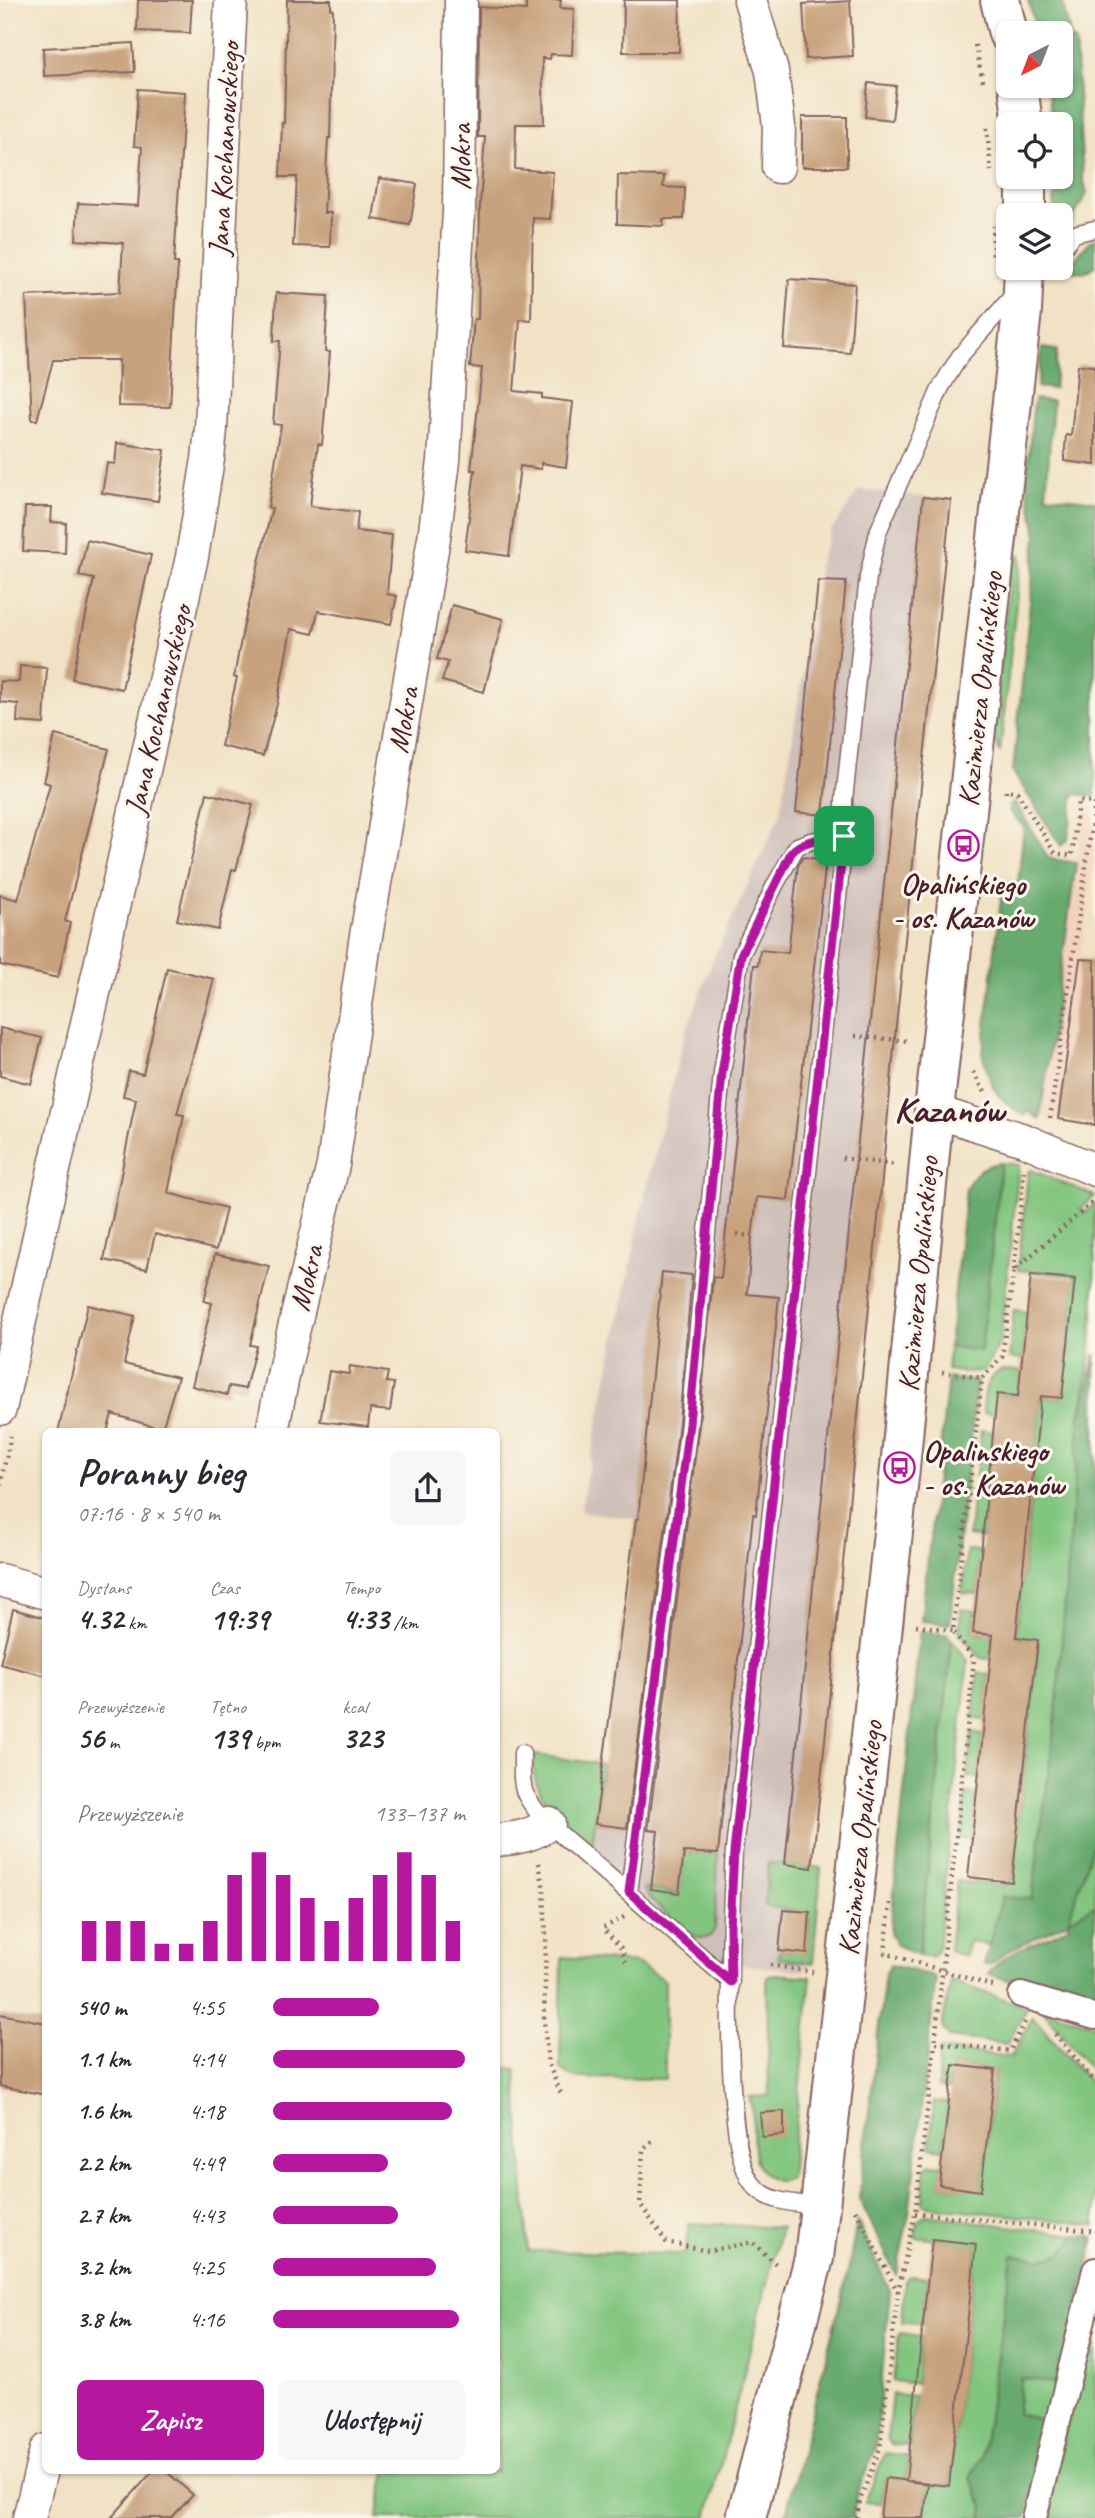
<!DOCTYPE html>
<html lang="pl">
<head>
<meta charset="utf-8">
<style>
  :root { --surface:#fff; --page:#f7f7f7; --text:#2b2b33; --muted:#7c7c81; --accent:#b5179e }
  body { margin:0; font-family:Caveat,sans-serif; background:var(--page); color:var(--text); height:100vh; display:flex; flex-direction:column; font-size:26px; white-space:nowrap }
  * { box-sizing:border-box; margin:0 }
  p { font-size:23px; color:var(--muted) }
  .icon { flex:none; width:38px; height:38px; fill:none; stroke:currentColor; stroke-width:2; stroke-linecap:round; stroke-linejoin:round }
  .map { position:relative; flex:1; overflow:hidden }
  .sheet { position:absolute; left:42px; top:1428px; width:458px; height:1046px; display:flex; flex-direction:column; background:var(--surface); border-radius:10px; box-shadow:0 2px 5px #0004 }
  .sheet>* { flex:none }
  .needle { width:46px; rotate:222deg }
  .fabs { position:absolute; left:996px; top:21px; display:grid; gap:14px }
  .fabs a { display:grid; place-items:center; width:77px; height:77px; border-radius:10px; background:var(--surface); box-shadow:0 2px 5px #0004; font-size:35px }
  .pin { position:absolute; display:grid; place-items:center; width:60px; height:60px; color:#fff; margin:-30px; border-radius:14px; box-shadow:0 4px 10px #0006 }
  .round { display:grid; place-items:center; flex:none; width:74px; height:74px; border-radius:10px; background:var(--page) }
  .head { display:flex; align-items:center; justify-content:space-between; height:119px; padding:0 35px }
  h1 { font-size:38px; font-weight:700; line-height:52px }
  .stats { display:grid; grid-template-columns:repeat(3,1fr); gap:10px; height:119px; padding:7px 35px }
  .stats div { display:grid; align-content:center }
  .stats b { font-size:30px; font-weight:700 }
  .stats small { font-size:19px; font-weight:400 }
  .stats p { font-size:19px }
  .chart { height:196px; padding:14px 35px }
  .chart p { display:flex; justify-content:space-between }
  .chart svg { width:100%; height:126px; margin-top:7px; stroke:var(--accent); stroke-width:6 }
  .primary-button { display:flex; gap:14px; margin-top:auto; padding:14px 35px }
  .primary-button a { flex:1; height:80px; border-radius:10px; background:var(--accent); color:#fff; font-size:28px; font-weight:700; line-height:80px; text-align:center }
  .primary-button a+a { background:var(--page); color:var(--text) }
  ul { padding:0 35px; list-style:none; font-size:23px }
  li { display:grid; grid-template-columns:112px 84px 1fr; align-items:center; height:52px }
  li i { height:18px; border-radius:9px; background:var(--accent) }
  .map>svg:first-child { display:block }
  .built { fill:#f2d4be }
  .industrial { fill:#cfc0ba }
  .green { fill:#81c57f; stroke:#667255; stroke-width:2 }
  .forest { fill:#68aa6e; stroke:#59644c; stroke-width:2 }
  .building { fill:#c8a27e }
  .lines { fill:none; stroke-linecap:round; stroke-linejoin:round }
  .service-casing { stroke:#846361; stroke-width:19 }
  .pedestrian-casing { stroke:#846361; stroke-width:28 }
  .minor-casing { stroke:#846361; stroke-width:35 }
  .tertiary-casing { stroke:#846361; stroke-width:42 }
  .path { stroke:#846361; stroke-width:4.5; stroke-dasharray:2 5; stroke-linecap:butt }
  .service { stroke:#fff; stroke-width:16 }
  .pedestrian { stroke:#fff; stroke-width:24 }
  .minor { stroke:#fff; stroke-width:32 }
  .tertiary { stroke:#fff; stroke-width:38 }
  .route-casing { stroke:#fff; stroke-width:14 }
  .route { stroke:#b5179e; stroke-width:9 }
  .labels { text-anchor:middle; stroke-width:6; stroke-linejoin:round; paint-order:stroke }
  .street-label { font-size:30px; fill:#4a1f2b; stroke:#fbf7ec }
  .poi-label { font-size:30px; font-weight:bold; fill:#4a1f2b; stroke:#fbf7ec }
  .district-label { font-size:37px; font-weight:bold; fill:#4a1f2b; stroke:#fbf7ec }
</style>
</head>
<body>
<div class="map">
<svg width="1095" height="2518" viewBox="0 0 1095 2518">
  <rect width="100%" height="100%" fill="#fbf7ec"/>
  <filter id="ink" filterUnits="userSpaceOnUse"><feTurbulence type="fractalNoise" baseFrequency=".0143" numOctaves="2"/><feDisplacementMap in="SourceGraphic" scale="14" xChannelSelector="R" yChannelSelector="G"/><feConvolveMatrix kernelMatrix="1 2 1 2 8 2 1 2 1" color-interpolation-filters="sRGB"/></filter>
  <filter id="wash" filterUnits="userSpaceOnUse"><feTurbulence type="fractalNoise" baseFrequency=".00686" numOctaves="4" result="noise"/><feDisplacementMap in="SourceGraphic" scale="28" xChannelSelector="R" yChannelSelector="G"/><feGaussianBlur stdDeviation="1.57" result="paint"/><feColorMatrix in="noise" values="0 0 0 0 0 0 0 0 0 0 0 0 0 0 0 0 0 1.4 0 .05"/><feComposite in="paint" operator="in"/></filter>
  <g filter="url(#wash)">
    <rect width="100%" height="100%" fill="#f1e2c5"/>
    <path class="built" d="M1084 813 1095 814V855L1058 1119 1041 1116Z"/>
    <path class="industrial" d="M859 490 951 500 812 1868 805 1971 731 1963 719 1971 590 1859 636 1519 580 1511 644 1199 683 1040 712 962 780 815 818 581V566L831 531Z"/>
    <path class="green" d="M1012 555H1021L1000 753 995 738 994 716Z
      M1001 1163 1019 1165 1000 1342 984 1371 972 1373 947 1370 949 1347 981 1350Z
      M1031 1170 1095 1196 1080 1209 1083 1210 1084 1214 1095 1204C1095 1274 1095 1350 1080 1416L1055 1725 1032 1900 1002 1897 989 1945 969 1941 965 1956 949 1950 957 1881 1004 1886 1006 1881 1012 1882 1038 1640 1016 1637 1041 1396 1062 1398 1075 1276 1018 1270 1028 1173Z
      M1014 1310 1027 1312 1022 1359 1009 1358Z
      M1002 1370 1021 1371 1018 1396 998 1394 996 1414 983 1413C984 1395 984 1378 1002 1370Z
      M981 1430 994 1432 989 1477 976 1476Z
      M973 1490 988 1491 983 1537 969 1535Z
      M967 1550 981 1552 977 1594 962 1593Z
      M961 1609 975 1611 973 1633 993 1635 991 1659 981 1658 959 1632Z
      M952 1640 968 1661 938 1949 932 1957 919 1955Z
      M978 1673 989 1674 985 1720 973 1718Z
      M972 1732 983 1734 978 1778 967 1777Z
      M535 1755 602 1764 592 1846C567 1823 525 1794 535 1755Z
      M966 1793 977 1795 972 1839 961 1838Z
      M1095 1838V1905L1067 1922 1094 1840Z
      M684 1852 718 1854 715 1928C712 1934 710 1938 703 1938 691 1939 648 1900 644 1888L678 1893Z
      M768 1863 821 1868 813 1963 778 1958 779 1951 807 1953 810 1913 765 1906Z
      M562 1957 637 1963 665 1981V2079L575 2078 560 2069Z
      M775 1974 811 1977 790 2178 779 2182C739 2170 761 2127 749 2097L769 2096 767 1976Z
      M951 1981 1027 2007 1007 2044 949 2037 942 2027Z
      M1042 2009 1095 2025V2075Z
      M1033 2017 1095 2088V2225L928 2206 923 2203 925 2168 930 2164 942 2165 940 2185 981 2190 995 2070 953 2065 950 2089 938 2087 939 2049 1011 2057Z
      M497 2067 516 2069 528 2251 685 2254 689 2223 781 2228 707 2518H377L386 2471H497Z
      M934 2102 949 2103 943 2149 931 2147 930 2144Z
      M925 2215 1075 2235C1056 2268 1045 2257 1012 2256L982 2457 970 2477 984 2506 982 2518H924L928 2483 949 2485 976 2245 915 2237 918 2221Z
      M909 2276 928 2278 923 2323 902 2322 905 2281Z
      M1095 2309V2518H1043Z
      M899 2333 922 2336 916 2384 893 2381Z
      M1021 2377 1059 2384 1050 2422 1017 2414Z
      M892 2394 915 2396 909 2446 891 2444 887 2439Z
      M885 2453 908 2456 906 2481 885 2478 882 2503 865 2502Z"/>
    <path class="forest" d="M1028 0H1062L1071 40H1075L1083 178 1087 193 1061 241 1060 215H1053L1056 177H1060V124H1053L1047 86H1060V33H1037Z
      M1095 239V266L1084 273 1066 270 1090 241Z
      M1042 348 1057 350 1054 389 1037 387Z
      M1034 399 1053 401 1046 495 1095 501V796L1074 794 1068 839 1061 846 1013 772 1037 534 1026 483Z
      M1015 802 1048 858 1076 863 1040 1119 1027 1111 1025 1116C995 1099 989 1085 983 1052L1003 882 1018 883 1024 827 1009 811V806Z
      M1001 1163 981 1351 949 1347 966 1188C974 1174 983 1164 1001 1163Z
      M1095 1354V1838L1068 1921 1095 1905V2005L988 1974C1007 1947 1043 1943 1069 1926L1067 1922 1007 1951 991 1964 984 1965 1002 1897 1032 1899 1055 1725 1080 1416 1085 1401Z
      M948 1378 977 1381 950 1624 921 1621Z
      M920 1631 948 1635 952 1640 919 1955 896 1945 890 1932Z
      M890 1965 933 1976 936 1979 909 2214 896 2275 859 2198 885 1973Z
      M857 2220 890 2291 875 2450 856 2495 853 2518H785L849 2267Z
      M1075 2235 1091 2236 1094 2241 1059 2384 1021 2378 1017 2414 1050 2422 1026 2518H982L984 2506 970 2477 982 2457 1012 2255C1044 2258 1057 2266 1075 2235Z"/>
    <g id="blocks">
      <path class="building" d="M138 0H192L190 33 137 31Z
        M287 0H331V9H333L330 138H328L324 213H331L330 247 293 246 297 177H280L282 123H284Z
        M526 0H561L560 8 574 9 572 55 551 54 550 59 542 58 544 124H516L515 169 553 172 550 219 533 218 531 320 520 319 514 391 542 394V398L573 402 566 467 541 463V469L520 466 509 556 465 550 475 470H471L482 368 470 367 474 319H478L480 204 485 137H478L479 7 526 10Z
        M624 0H680L679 52H623Z
        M850 1 853 56 806 59 803 4Z
        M133 43 135 72 44 76 43 48Z
        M868 83 896 86 892 120 865 117Z
        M138 89 185 92 174 263H178L170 407 118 406 119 360H53L37 420H32L26 296 120 292 123 243 76 240 78 203 138 206 142 147 134 146Z
        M802 117H847V167H802Z
        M618 175 664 176 663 187 685 188 684 219H663V226L617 224Z
        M379 178 417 184 410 225 373 219Z
        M789 279 855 284 850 353 784 348Z
        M276 293 328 296 325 351 330 352 322 445 318 444 310 506 358 512 356 531 392 535 387 594 397 596 391 624 318 611 313 634 291 629 277 704 263 756 221 746 237 678 234 677 243 629 272 508H268L281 425 273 424 280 341H274Z
        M1078 365 1095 366V465L1064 461 1066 435 1071 436Z
        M117 443 165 450 158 501 102 493 107 463 115 464Z
        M923 497 951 500 896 1026 882 1179 812 1868 785 1864Z
        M25 507H52L51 522 66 523 65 553 23 551Z
        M87 540 151 555 122 689 72 679 94 579 79 576Z
        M818 581 846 582 823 815 796 812Z
        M452 605 503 619 484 692 442 681 448 662 437 659Z
        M20 666 47 668 44 724 17 722 18 704 0 702V681L19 682Z
        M55 735 109 749 65 921 70 923 58 978 0 965V895L18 900 50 784 44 782Z
        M207 793 253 805 236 870 232 869 218 930 177 920Z
        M803 857 826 860 788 1200 757 1197 751 1246 747 1294 779 1297 756 1515 753 1514 718 1854 684 1852 679 1893 651 1889 658 1831 648 1830 699 1425 713 1277 721 1278 754 965H758L760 950 788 953 798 866Z
        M1080 959 1095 960V1125L1058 1119Z
        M167 968 214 979 177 1114 184 1115 168 1193 226 1208 216 1250 155 1234 147 1269 104 1260 136 1099 123 1096 129 1071 143 1074Z
        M0 1028 42 1038 31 1084 0 1076Z
        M215 1254 269 1266 250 1345 256 1346 245 1389 229 1386 227 1395 192 1386 212 1303 204 1301Z
        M662 1272 692 1275 679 1423 627 1828 595 1824 636 1519H638Z
        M1031 1275 1075 1279 1062 1398 1041 1396 1016 1637 1038 1640 1012 1882 968 1877 993 1635 973 1633 997 1394 1018 1396Z
        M88 1305 135 1316 124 1364 178 1377 162 1429 112 1414 107 1432H58Z
        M350 1366 388 1372 386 1382 394 1383 390 1411 370 1409 368 1427 320 1421 329 1371 349 1374Z
        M13 1609 46 1618V1676L0 1664Z
        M783 1910 810 1912 807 1954 779 1951Z
        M0 2014 46 2023V2095L0 2086Z
        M953 2065 995 2070 981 2191 939 2185Z
        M784 2111V2135L762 2137 760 2113Z
        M932 2239 976 2244 949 2486 906 2481Z
        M153 2471H166L193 2495 171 2518H111Z
        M885 2478 928 2483 924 2518H880Z"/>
    </g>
  </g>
  <g filter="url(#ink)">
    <use href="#blocks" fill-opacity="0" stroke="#846361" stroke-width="2"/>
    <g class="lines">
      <defs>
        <path id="service" d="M1060 252 1074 234 1095 229
          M522 1753C522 1789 519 1790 543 1819L731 1982
          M629 1892 689 1424 722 1073 741 955 775 885 797 846 811 841 844 836
          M820 2206C796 2203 768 2204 752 2183 720 2145 731 1909 734 1851L844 842V800L868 577 878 532 941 387 960 356 1016 292"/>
        <path id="pedestrian" d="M1021 1995 1095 2017
          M1034 2518 1095 2270"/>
        <path id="minor" d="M750 0 772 71 779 126 778 167
          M934 1111 1024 1140 1095 1170
          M0 1409 171 651 192 557 208 459 211 429 231 0
          M272 1432 285 1366 333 1165 365 942 434 538 444 461 459 212 461 0
          M0 1580 46 1593
          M497 1840C517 1838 533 1836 549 1823
          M29 2518 46 2450"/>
        <path id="tertiary" d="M1000 0 1008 33
          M1018 86 1023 124
          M1026 215V177
          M746 2518 814 2258 820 2206 900 1468 934 1111 1022 311 1024 268"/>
      </defs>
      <use href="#service" class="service-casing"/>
      <use href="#pedestrian" class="pedestrian-casing"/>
      <use href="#minor" class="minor-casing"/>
      <use href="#tertiary" class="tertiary-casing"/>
      <path class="path" d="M975 45 983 81
        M987 128 991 171
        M993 255V226
        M1006 793V790L1017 792 1055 853 1072 856 1078 801 1094 803 1092 824
        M855 1036 908 1041
        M973 1072 986 1094
        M1050 1118 1092 824H1095
        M842 1158 897 1165
        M737 1234 756 1237
        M1014 1270 1024 1171
        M942 1372 982 1378
        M0 1485 11 1436
        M916 1625 953 1631
        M539 1863 544 1890 546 1940 544 2020 548 2063 562 2096
        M890 1903 885 1953 996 1987
        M624 1917 603 1928 621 1948 626 1962
        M770 1965 813 1972
        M1025 2022 1010 2051 935 2043 974 1659 953 1631 982 1378 1002 1357 1014 1270 1094 1201
        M1055 2034 1095 2082
        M652 2141 643 2149 640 2204 666 2242 708 2251 752 2242 777 2265
        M855 2210 898 2292
        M915 2213 1095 2231
        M857 2518 860 2500 880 2448 898 2292 915 2213 935 2043"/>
      <use href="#service" class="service"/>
      <use href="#pedestrian" class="pedestrian"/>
      <use href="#minor" class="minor"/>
      <use href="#tertiary" class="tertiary"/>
    </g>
  </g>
  <g class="lines" filter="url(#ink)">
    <defs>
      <path id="route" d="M844 836 734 1852 730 1927 731 1982 629 1892 689 1424 722 1073 741 955 791 853C804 838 825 839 844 836Z"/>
    </defs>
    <use href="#route" class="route-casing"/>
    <use href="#route" class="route"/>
  </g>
  <defs>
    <symbol id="bus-ring" viewBox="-11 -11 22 22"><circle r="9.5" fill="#fbf7ec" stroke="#b5179e" stroke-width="1.5"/><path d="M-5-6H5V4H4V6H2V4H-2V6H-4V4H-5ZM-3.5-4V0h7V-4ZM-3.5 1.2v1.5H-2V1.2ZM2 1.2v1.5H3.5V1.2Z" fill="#b5179e"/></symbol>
  </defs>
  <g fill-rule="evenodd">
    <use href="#bus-ring" x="946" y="828" width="35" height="35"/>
    <use href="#bus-ring" x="882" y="1450" width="35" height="35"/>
  </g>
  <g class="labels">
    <g class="street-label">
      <text transform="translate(224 149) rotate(-87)" y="10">Jana Kochanowskiego</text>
      <text transform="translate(460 157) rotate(-90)" y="10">Mokra</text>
      <text transform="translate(980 689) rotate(-84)" y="10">Kazimierza Opalińskiego</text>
      <text transform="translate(158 710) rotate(-77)" y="10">Jana Kochanowskiego</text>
      <text transform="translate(403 720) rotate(-80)" y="10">Mokra</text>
      <text transform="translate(918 1274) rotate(-85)" y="10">Kazimierza Opalińskiego</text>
      <text transform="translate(306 1278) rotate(-77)" y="10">Mokra</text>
      <text transform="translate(860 1838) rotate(-84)" y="10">Kazimierza Opalińskiego</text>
    </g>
    <g class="poi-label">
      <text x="963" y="894">Opalińskiego<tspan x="963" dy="34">- os. Kazanów</tspan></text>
      <text x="923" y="1461" text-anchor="start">Opalinskiego<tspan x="923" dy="34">- os. Kazanów</tspan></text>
    </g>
    <g class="district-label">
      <text x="949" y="1122">Kazanów</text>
    </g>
  </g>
</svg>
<div class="fabs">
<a><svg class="needle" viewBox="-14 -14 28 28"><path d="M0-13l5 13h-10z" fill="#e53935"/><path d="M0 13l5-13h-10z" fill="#7c7c81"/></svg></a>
<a><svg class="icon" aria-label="locate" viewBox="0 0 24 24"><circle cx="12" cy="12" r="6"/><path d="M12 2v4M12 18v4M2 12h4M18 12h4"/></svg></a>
<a><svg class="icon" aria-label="layers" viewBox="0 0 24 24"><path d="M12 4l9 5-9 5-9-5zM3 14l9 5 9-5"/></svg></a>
</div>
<div class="pin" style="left:844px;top:836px;background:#1e9e55"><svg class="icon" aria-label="arrive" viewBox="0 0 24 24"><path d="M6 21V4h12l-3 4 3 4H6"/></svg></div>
<section class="sheet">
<div class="head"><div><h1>Poranny bieg</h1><p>07:16 · 8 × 540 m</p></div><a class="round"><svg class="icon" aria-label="share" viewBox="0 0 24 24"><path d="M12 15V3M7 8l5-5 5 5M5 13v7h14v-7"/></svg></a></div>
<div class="stats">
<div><p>Dystans</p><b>4.32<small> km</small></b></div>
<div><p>Czas</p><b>19:39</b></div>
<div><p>Tempo</p><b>4:33<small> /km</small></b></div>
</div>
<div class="stats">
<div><p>Przewyższenie</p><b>56<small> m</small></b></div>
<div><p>Tętno</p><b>139<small> bpm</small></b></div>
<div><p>kcal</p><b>323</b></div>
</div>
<div class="chart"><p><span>Przewyższenie</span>133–137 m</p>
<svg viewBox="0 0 160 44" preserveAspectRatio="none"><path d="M5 44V30M15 44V30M25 44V30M35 44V38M45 44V38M55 44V30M65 44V14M75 44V6M85 44V14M95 44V22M105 44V30M115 44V22M125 44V14M135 44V6M145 44V14M155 44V30"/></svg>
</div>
<ul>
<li><b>540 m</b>4:55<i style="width:55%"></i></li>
<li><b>1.1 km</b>4:14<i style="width:100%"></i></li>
<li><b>1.6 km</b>4:18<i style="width:93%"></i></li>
<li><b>2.2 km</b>4:49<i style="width:60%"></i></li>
<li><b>2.7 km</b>4:43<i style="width:65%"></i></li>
<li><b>3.2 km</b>4:25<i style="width:85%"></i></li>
<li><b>3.8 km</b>4:16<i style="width:97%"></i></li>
</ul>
<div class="primary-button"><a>Zapisz</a><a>Udostępnij</a></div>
</section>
</div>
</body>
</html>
